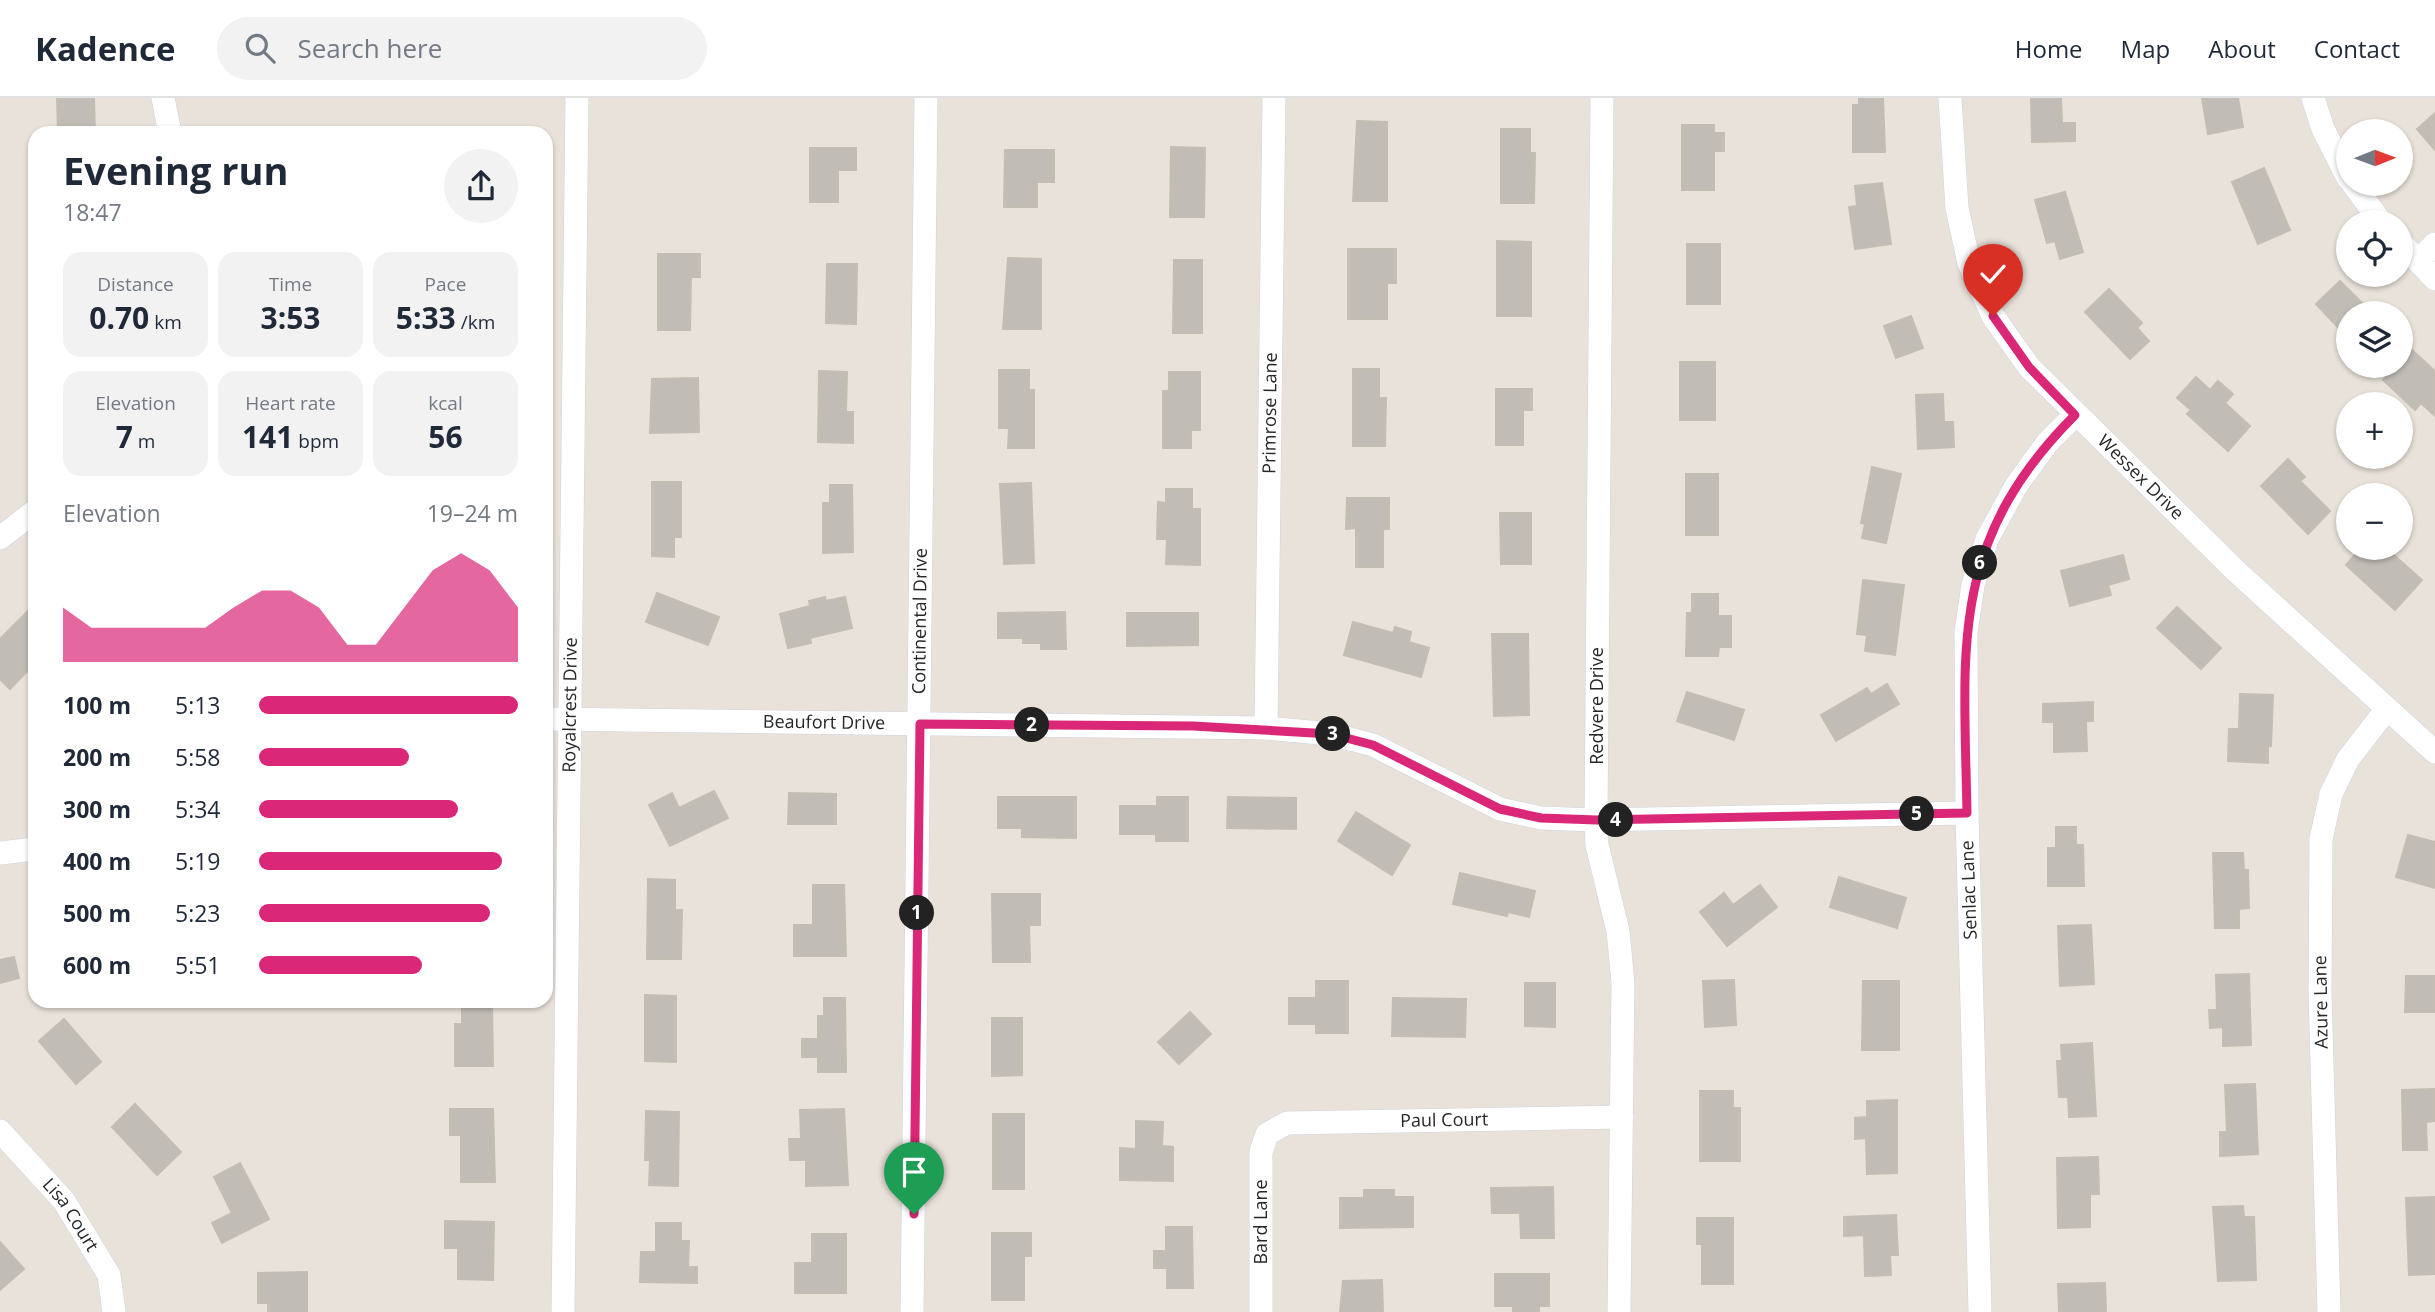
<!DOCTYPE html>
<html lang="en">
<head>
<meta charset="utf-8">
<style>
  :root { --surface:#fff; --page:#f2f2f3; --text:#1f2937; --muted:#747a83; --line:#e0e1e3; --accent:#db2777 }
  body { margin:0; font-family:"Open Sans",sans-serif; background:var(--page); color:var(--text); height:100vh; display:flex; flex-direction:column; font-size:26px; white-space:nowrap }
  * { box-sizing:border-box; margin:0 }
  p { font-size:23px; color:var(--muted) }
  .icon { flex:none; width:38px; height:38px; fill:none; stroke:currentColor; stroke-width:2; stroke-linecap:round; stroke-linejoin:round }
  .map { position:relative; flex:1; overflow:hidden }
  .details { position:absolute; left:28px; top:28px; width:525px; height:882px; display:flex; flex-direction:column; background:var(--surface); border-radius:21px; box-shadow:0 2px 5px #0004 }
  .details>* { flex:none }
  .needle { width:46px; rotate:89deg }
  .controls { position:absolute; left:2336px; top:21px; display:grid; gap:14px }
  .controls a { display:grid; place-items:center; width:77px; height:77px; border-radius:50%; background:var(--surface); box-shadow:0 2px 5px #0004; font-size:35px }
  .pin { position:absolute; display:grid; place-items:center; width:60px; height:60px; color:#fff; margin:-72px -30px; border-radius:50% 50% 50% 0; rotate:-45deg; box-shadow:0 0 7px #0007 }
  .pin .icon { rotate:45deg }
  .km { position:absolute; width:35px; height:35px; margin:-18px; border-radius:50%; background:#222; color:#fff; font-size:19px; line-height:35px; text-align:center }
  .round { display:grid; place-items:center; flex:none; width:74px; height:74px; border-radius:37px; background:var(--page) }
  .headline { display:flex; align-items:center; justify-content:space-between; height:119px; padding:0 35px }
  h1 { font-size:38px; font-weight:700; line-height:52px }
  .figures { display:grid; grid-template-columns:repeat(3,1fr); gap:10px; height:119px; padding:7px 35px }
  .figures div { display:grid; align-content:center; border-radius:18px; background:var(--page); text-align:center }
  .figures b { font-size:30px; font-weight:700 }
  .figures small { font-size:19px; font-weight:400 }
  .figures p { font-size:19px }
  .chart { height:196px; padding:14px 35px }
  .chart p { display:flex; justify-content:space-between }
  .chart svg { width:100%; height:126px; margin-top:7px; fill:var(--accent); opacity:.7 }
  ul { padding:0 35px; list-style:none; font-size:23px }
  li { display:grid; grid-template-columns:112px 84px 1fr; align-items:center; height:52px }
  li i { height:18px; border-radius:9px; background:var(--accent) }
  header { display:flex; align-items:center; gap:42px; box-sizing:border-box; height:98px; padding:0 35px; background:var(--surface); border-bottom:2px solid var(--line) }
  header strong { font-size:33px }
  nav { display:flex; gap:38px; margin-inline-start:auto; font-size:24px }
  .search { width:490px; height:63px; background:var(--page); display:flex; align-items:center; gap:18px; box-sizing:border-box; padding:0 24px; border-radius:38px; color:var(--muted); font-size:26px }
  .map>svg:first-child { display:block }
  .building { fill:#c1bcb6; stroke:#c4bdb4; stroke-width:2 }
  .lines { fill:none; stroke-linecap:round; stroke-linejoin:round }
  .street-casing { stroke:#cfd3df; stroke-width:24 }
  .street { stroke:#fff; stroke-width:23 }
  .route-casing { stroke:#fff; stroke-width:14 }
  .route { stroke:#db2777; stroke-width:9 }
  .labels { text-anchor:middle; stroke-width:5; stroke-linejoin:round; paint-order:stroke }
  .street-label { font-size:18px; fill:#272727; stroke:#fff }
</style>
</head>
<body>
<header>
<strong>Kadence</strong>
<div class="search"><svg class="icon" aria-label="search" viewBox="0 0 24 24"><circle cx="10" cy="10" r="6"/><path d="M15 15l6 6"/></svg>Search here</div>
<nav><a>Home</a><a>Map</a><a>About</a><a>Contact</a></nav>
</header>
<div class="map">
<svg width="2435" height="1214" viewBox="0 0 2435 1214">
  <rect width="100%" height="100%" fill="#e9e2da"/>
  <path class="building" d="M57 0H94L95 35H58Z
    M1859 0H1883L1885 54H1853V7H1859Z
    M2031 0H2061L2062 25H2075V43L2032 44Z
    M2202 0H2238L2243 29 2208 36Z
    M2435 15V52L2417 31Z
    M1357 23 1387 24V103H1353Z
    M1682 27H1714V35H1724V53H1714V92H1682Z
    M1501 31H1530V55H1535L1534 105H1501Z
    M1171 49 1205 50 1204 119H1170Z
    M810 50H856V72H838V104H810Z
    M1005 52H1054V84H1037V109H1004Z
    M2264 70 2290 132 2258 146 2232 84Z
    M1882 85 1891 146 1855 151 1849 109 1857 108 1855 88Z
    M2065 94 2083 154 2060 161 2055 143 2047 145 2035 102Z
    M1497 143 1531 144V218H1497Z
    M1687 146H1720V206H1687Z
    M1348 151H1396V185H1387V221H1348Z
    M658 156H700V179H691L690 232H658Z
    M1008 160 1041 161V231H1003Z
    M1174 162H1202V235H1173Z
    M827 166H857L856 226 826 225Z
    M2340 183 2372 215H2348V240L2316 206Z
    M2109 191 2142 225 2137 230 2149 243 2130 261 2085 214Z
    M1911 218 1923 250 1896 260 1884 228Z
    M2411 251 2435 273V318L2421 305 2415 312 2383 282 2396 268H2401V262Z
    M1680 264H1715V322H1680Z
    M1353 271H1379V300H1386L1385 348H1353Z
    M999 272H1029V292H1034V350H1008L1009 330H999Z
    M819 273 847 274 846 314H853V345L818 344Z
    M1169 274H1200V332H1191V350H1163V293H1169Z
    M2196 279 2210 292 2218 283 2233 296 2225 305 2250 328 2228 353 2187 316 2191 312 2177 300Z
    M698 280 699 334 650 335 652 281Z
    M1496 291H1532V312H1523V347H1496Z
    M1943 296 1944 324H1953L1954 349 1918 351 1916 297Z
    M2288 361 2305 379 2300 383 2330 413 2308 436 2261 388Z
    M1872 369 1901 376 1886 445 1862 440 1865 426 1861 425Z
    M1686 376H1718V437H1686Z
    M652 384H681V439H674V459L652 458Z
    M1031 385 1034 465 1004 466 1000 386Z
    M830 387H852L853 454 823 455V405H830Z
    M1166 391H1192V411H1200V467L1166 466 1167 441H1157L1158 404 1166 405Z
    M1347 400H1389V431H1383V469H1356V430L1346 431Z
    M1500 415H1531V466H1501Z
    M2361 450H2386L2422 482 2395 512 2346 467Z
    M2123 457 2129 481 2108 487 2111 497 2070 508 2061 473Z
    M1863 482 1904 487 1895 557 1865 553 1867 537 1857 536Z
    M657 495 719 519 708 547 646 524Z
    M1692 496H1718V518H1731V549H1719L1718 558H1686L1687 515H1692Z
    M825 499 826 503 845 499 852 530 810 540 811 545 788 550 780 516 810 508 809 503Z
    M35 506V565L10 591 0 581V541Z
    M2177 509 2221 550 2201 571 2157 530Z
    M1065 514 1066 551H1041V545H1023V540H998V515Z
    M1127 515H1198V547L1127 548Z
    M1353 524 1393 535 1395 529 1411 534 1409 544 1429 550 1421 579 1344 557Z
    M1492 536H1528L1529 617 1494 618Z
    M1887 586 1899 606 1836 643 1821 617 1867 590 1871 596Z
    M1687 594 1744 612 1734 642 1677 623Z
    M2240 596 2273 597 2271 648H2268V665L2228 663 2229 631H2239Z
    M2093 604V623H2086L2087 653 2054 654V624H2043V606Z
    M714 693 728 720 670 748 649 707 672 695 679 710Z
    M789 695 836 696V726H788Z
    M998 699H1076V740L1022 739V730H998Z
    M1157 699H1188V743H1156V736H1120V708H1157Z
    M1228 699 1296 700V731L1227 730Z
    M1356 714 1410 747 1392 777 1338 743Z
    M2056 729H2076V747H2083L2084 788H2048V750H2056Z
    M2408 737 2435 744V790L2396 779Z
    M2213 755H2243L2244 772H2248L2249 810 2239 811V830H2215Z
    M1460 775 1535 793 1529 819 1508 814 1507 818 1453 806Z
    M1839 779 1906 800 1897 830 1830 809Z
    M648 781 675 782V812H682L681 861H647Z
    M813 787H844L846 858H794V827H813Z
    M1760 787 1777 809 1727 848 1700 814 1724 795 1733 807Z
    M992 796H1040V827H1029L1030 864H993Z
    M2091 827 2094 886 2060 888 2058 828Z
    M14 859 19 880 0 885V862Z
    M2249 876 2251 947 2223 948V929L2210 930 2209 912H2217L2216 877Z
    M2406 878H2435V914H2405Z
    M1734 882 1736 927 1705 929 1703 883Z
    M1316 883H1348V935H1316V926H1289V900H1316Z
    M1863 883H1899V952H1862Z
    M1525 885H1555V929L1525 928Z
    M645 897 676 898V964L645 963Z
    M824 900H845L846 974H818V959H802V941H818V918H824Z
    M1393 900 1466 901 1465 939 1392 938Z
    M462 904H492L493 968H455V926H462Z
    M1190 914 1211 936 1179 966 1158 944Z
    M992 920H1022V977L992 978Z
    M64 921 101 964 76 986 39 943Z
    M2092 945 2096 1018 2069 1019 2068 999H2059L2057 963H2062L2061 947Z
    M2255 986 2258 1056 2220 1058V1034H2227L2225 987Z
    M2434 991V1023L2426 1024 2427 1052H2403L2402 992Z
    M1700 993H1733V1010H1740V1063H1700Z
    M1897 1002V1075L1867 1076 1866 1040 1855 1041V1020L1867 1019V1003Z
    M135 1006 181 1054 157 1077 112 1029Z
    M450 1011H493L495 1084H461V1037H450Z
    M844 1011 848 1087 806 1088V1062H790L789 1041H801L800 1012Z
    M646 1013 679 1014 678 1088 649 1087 650 1062H645Z
    M993 1016H1024V1091H993Z
    M1136 1023 1163 1024 1162 1048 1173 1049V1083L1120 1082V1050L1136 1051Z
    M2098 1059 2099 1096H2090V1129L2058 1130 2057 1060Z
    M240 1065 269 1121 222 1145 212 1125 232 1115 214 1079Z
    M1553 1089 1554 1140H1521L1520 1115H1492L1491 1090Z
    M1364 1092H1394V1099H1413V1129L1340 1130V1100H1364Z
    M2435 1099V1176L2409 1177 2406 1100Z
    M2243 1108 2244 1119H2254L2256 1182 2218 1183 2213 1109Z
    M1896 1117 1898 1157H1890L1891 1177 1865 1178 1864 1137 1844 1138V1119Z
    M1697 1120H1733V1186H1702V1146H1697Z
    M445 1123 494 1124 493 1182 458 1181V1150H445Z
    M656 1125H681V1143H689L688 1169H697V1185L640 1184 641 1154H656Z
    M1166 1129H1192L1193 1190H1167V1170H1154V1153H1166Z
    M992 1135H1031V1158H1024V1202H992Z
    M812 1136H846V1195H795V1165H812Z
    M0 1144 24 1171 0 1192Z
    M307 1174V1214H268V1205H258V1175Z
    M1495 1176H1549V1208H1539V1214H1513V1208H1495Z
    M1382 1182 1383 1214H1340L1343 1183Z
    M2105 1185 2106 1214H2059L2058 1186Z"/>
  <g class="lines">
    <defs>
      <g id="street">
        <path d="M163 0 170 35"/>
        <path d="M1602 0 1596 722 1597 747 1618 833 1623 885 1619 1214"/>
        <path id="s1" d="M1950 0 1957 110 1969 165 1993 218 2029 269 2237 474 2435 654"/>
        <path d="M2313 0 2323 31 2348 80"/>
        <path d="M2353 86 2381 124"/>
        <path d="M2401 145 2435 181"/>
        <path d="M2418 163 2435 146"/>
        <path d="M0 440 35 413"/>
        <path id="s2" d="M546 621 1266 630 1331 636 1373 647 1500 711 1541 720 1596 722 1967 715"/>
        <path id="s3" d="M1266 630 1274 0"/>
        <path d="M0 755 35 751"/>
        <path id="s4" d="M0 1033 64 1103 109 1177 114 1214"/>
        <path id="s5" d="M563 1214 577 0"/>
        <path id="s6" d="M912 1214 926 0"/>
        <path id="s7" d="M1261 1214V1054L1267 1036 1287 1025 1622 1019"/>
        <path d="M1980 1214 1967 715 1966 534 1973 487 1987 441 2016 388 2047 345 2075 317"/>
        <path d="M2329 1214 2320 895 2321 741 2331 696 2348 661 2386 612"/>
      </g>
    </defs>
    <use href="#street" class="street-casing"/>
    <use href="#street" class="street"/>
  </g>
  <g class="lines">
    <defs>
      <path id="route" d="M914 1116 920 626 1193 628 1331 636 1373 647 1500 711 1541 720 1597 722 1967 715C1964 550 1948 444 2075 317L2029 269 1993 218"/>
    </defs>
    <use href="#route" class="route-casing"/>
    <use href="#route" class="route"/>
  </g>
  <g class="labels">
    <g class="street-label">
      <text dy="6" stroke="none"><textPath href="#s3" startOffset="315">Primrose Lane</textPath></text>
      <text dy="6" stroke="none"><textPath href="#s1" startOffset="444">Wessex Drive</textPath></text>
      <text dy="6" stroke="none"><textPath href="#s6" startOffset="691">Continental Drive</textPath></text>
      <text dy="6" stroke="none"><textPath href="#s5" startOffset="607">Royalcrest Drive</textPath></text>
      <text transform="translate(1597 608) rotate(-90)" y="6">Redvere Drive</text>
      <text dy="6" stroke="none"><textPath href="#s2" startOffset="278">Beaufort Drive</textPath></text>
      <text transform="translate(1969 792) rotate(-92)" y="6">Senlac Lane</text>
      <text transform="translate(2321 904) rotate(-91)" y="6">Azure Lane</text>
      <text dy="6" stroke="none"><textPath href="#s7" startOffset="359">Paul Court</textPath></text>
      <text dy="6" stroke="none"><textPath href="#s4" startOffset="110">Lisa Court</textPath></text>
      <text transform="translate(1261 1124) rotate(-90)" y="6">Bard Lane</text>
    </g>
  </g>
</svg>
<div class="controls">
<a><svg class="needle" viewBox="-14 -14 28 28"><path d="M0-13l5 13h-10z" fill="#e53935"/><path d="M0 13l5-13h-10z" fill="#747a83"/></svg></a>
<a><svg class="icon" aria-label="locate" viewBox="0 0 24 24"><circle cx="12" cy="12" r="6"/><path d="M12 2v4M12 18v4M2 12h4M18 12h4"/></svg></a>
<a><svg class="icon" aria-label="layers" viewBox="0 0 24 24"><path d="M12 4l9 5-9 5-9-5zM3 14l9 5 9-5"/></svg></a>
<a>+</a>
<a>−</a>
</div>
<div class="pin" style="left:914px;top:1116px;background:#1e9e55"><svg class="icon" aria-label="arrive" viewBox="0 0 24 24"><path d="M6 21V4h12l-3 4 3 4H6"/></svg></div>
<div class="pin" style="left:1993px;top:218px;background:#d93025"><svg class="icon" aria-label="check" viewBox="0 0 24 24"><path d="M5 12l5 5 9-10"/></svg></div>
<b class="km" style="left:917px;top:815px">1</b>
<b class="km" style="left:1032px;top:627px">2</b>
<b class="km" style="left:1333px;top:636px">3</b>
<b class="km" style="left:1616px;top:722px">4</b>
<b class="km" style="left:1917px;top:716px">5</b>
<b class="km" style="left:1980px;top:465px">6</b>
<section class="details">
<div class="headline"><div><h1>Evening run</h1><p>18:47</p></div><a class="round"><svg class="icon" aria-label="share" viewBox="0 0 24 24"><path d="M12 15V3M7 8l5-5 5 5M5 13v7h14v-7"/></svg></a></div>
<div class="figures">
<div><p>Distance</p><b>0.70<small> km</small></b></div>
<div><p>Time</p><b>3:53</b></div>
<div><p>Pace</p><b>5:33<small> /km</small></b></div>
</div>
<div class="figures">
<div><p>Elevation</p><b>7<small> m</small></b></div>
<div><p>Heart rate</p><b>141<small> bpm</small></b></div>
<div><p>kcal</p><b>56</b></div>
</div>
<div class="chart"><p><span>Elevation</span>19–24 m</p>
<svg viewBox="0 0 160 44" preserveAspectRatio="none"><path d="M0 44V25L10 32L20 32L30 32L40 32L50 32L60 25L70 19L80 19L90 25L100 38L110 38L120 25L130 12L140 6L150 12L160 25V44z"/></svg>
</div>
<ul>
<li><b>100 m</b>5:13<i style="width:100%"></i></li>
<li><b>200 m</b>5:58<i style="width:58%"></i></li>
<li><b>300 m</b>5:34<i style="width:77%"></i></li>
<li><b>400 m</b>5:19<i style="width:94%"></i></li>
<li><b>500 m</b>5:23<i style="width:89%"></i></li>
<li><b>600 m</b>5:51<i style="width:63%"></i></li>
</ul>
</section>
</div>
</body>
</html>
